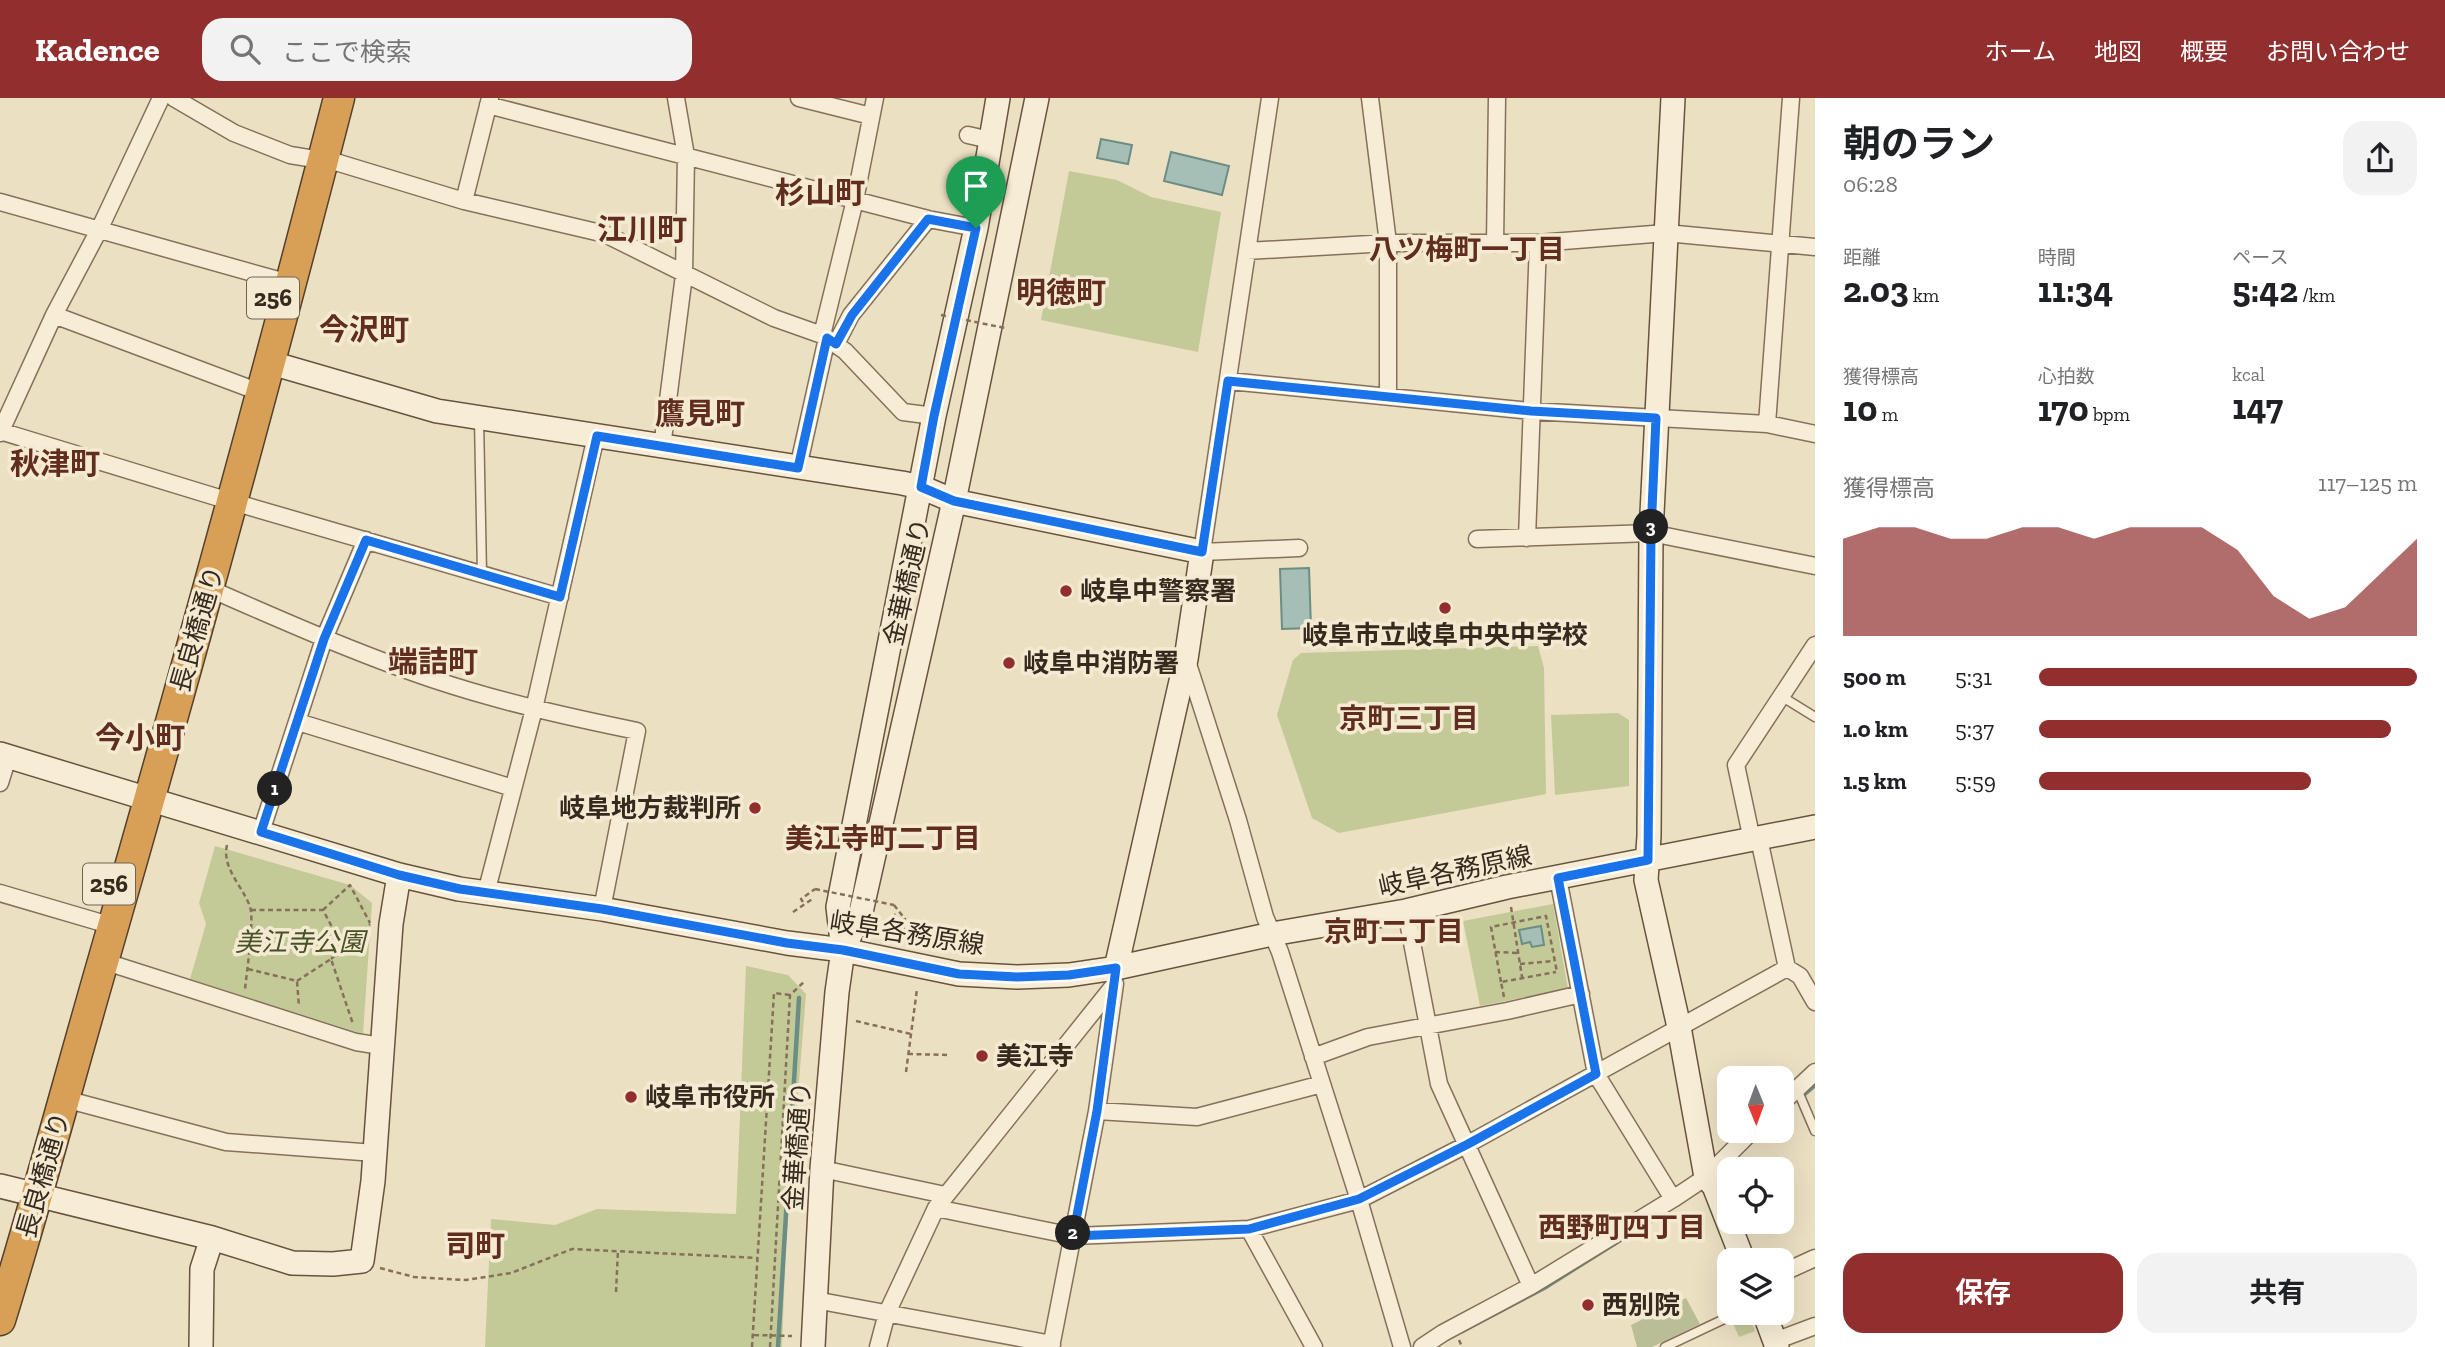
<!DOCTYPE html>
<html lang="ja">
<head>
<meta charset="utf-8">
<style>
  :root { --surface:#fff; --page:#f2f2f2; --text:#202124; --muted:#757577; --accent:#912e2e }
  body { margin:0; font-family:"Zilla Slab","Noto Sans JP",serif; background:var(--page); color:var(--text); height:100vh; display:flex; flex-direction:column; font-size:26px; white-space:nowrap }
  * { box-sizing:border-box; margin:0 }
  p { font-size:23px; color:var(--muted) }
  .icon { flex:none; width:38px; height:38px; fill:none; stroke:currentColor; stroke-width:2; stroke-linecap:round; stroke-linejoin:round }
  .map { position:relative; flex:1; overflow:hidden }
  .panel { display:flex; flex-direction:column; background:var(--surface); width:630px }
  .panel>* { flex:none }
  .needle { width:46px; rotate:179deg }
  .tools { position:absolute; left:1717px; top:968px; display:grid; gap:14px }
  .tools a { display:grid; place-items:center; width:77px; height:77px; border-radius:14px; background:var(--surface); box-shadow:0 7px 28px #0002; font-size:35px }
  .pin { position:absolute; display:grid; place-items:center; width:60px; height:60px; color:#fff; margin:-72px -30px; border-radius:50% 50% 50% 0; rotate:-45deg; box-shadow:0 0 7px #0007 }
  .pin .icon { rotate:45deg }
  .km { position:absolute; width:35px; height:35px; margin:-18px; border-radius:50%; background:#222; color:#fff; font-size:19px; line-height:35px; text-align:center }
  .round { display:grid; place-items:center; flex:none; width:74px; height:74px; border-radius:21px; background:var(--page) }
  .overview { display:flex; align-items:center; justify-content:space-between; height:119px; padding:0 28px }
  h1 { font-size:38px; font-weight:700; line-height:52px }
  .metrics { display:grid; grid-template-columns:repeat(3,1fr); gap:10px; height:119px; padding:7px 28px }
  .metrics div { display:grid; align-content:center }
  .metrics b { font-size:35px; font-weight:700 }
  .metrics small { font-size:19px; font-weight:400 }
  .metrics p { font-size:19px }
  .chart { height:196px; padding:14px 28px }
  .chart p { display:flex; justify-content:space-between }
  .chart svg { width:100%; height:126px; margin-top:7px; fill:var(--accent); opacity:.7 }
  .primary-button { display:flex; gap:14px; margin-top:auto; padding:14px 28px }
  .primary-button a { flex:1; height:80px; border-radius:21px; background:var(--accent); color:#fff; font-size:28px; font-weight:700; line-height:80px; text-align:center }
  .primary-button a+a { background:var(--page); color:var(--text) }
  ul { padding:0 28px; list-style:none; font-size:23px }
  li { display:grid; grid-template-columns:112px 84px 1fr; align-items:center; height:52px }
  li i { height:18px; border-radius:9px; background:var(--accent) }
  header { display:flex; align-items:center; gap:42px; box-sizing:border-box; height:98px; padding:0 35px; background:var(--accent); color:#fff }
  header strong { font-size:33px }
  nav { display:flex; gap:38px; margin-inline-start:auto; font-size:24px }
  .search { width:490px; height:63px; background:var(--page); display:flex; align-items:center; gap:18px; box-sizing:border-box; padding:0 24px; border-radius:21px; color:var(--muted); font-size:26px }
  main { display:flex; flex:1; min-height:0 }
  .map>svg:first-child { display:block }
  .green { fill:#c4c998 }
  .cemetery { fill:#babe96 }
  .water { fill:#a5bfb7; stroke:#6c8d85; stroke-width:2 }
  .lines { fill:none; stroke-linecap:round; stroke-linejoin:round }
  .stream { stroke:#6c8d85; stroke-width:4.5 }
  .lane-casing { stroke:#85715b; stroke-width:11 }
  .street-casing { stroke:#85715b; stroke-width:19 }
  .secondary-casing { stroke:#67533e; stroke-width:26 }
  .highway-casing { stroke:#53402f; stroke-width:33 }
  .path { stroke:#85715b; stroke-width:2.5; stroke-dasharray:5 3.5; stroke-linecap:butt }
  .lane { stroke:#f7edd6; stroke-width:8 }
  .street { stroke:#f7edd6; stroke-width:16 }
  .secondary { stroke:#f7edd6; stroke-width:23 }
  .highway { stroke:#d89f57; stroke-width:30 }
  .path-bridge { stroke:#85715b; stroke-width:2.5; stroke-dasharray:5 3.5; stroke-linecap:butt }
  .route-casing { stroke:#fff; stroke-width:14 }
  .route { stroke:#1a73e8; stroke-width:9 }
  .poi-dot { fill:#912e2e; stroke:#f4ead2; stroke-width:2.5 }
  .labels { text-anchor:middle; stroke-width:7; stroke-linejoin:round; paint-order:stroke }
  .shield { fill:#f4ead2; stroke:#6f6454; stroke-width:2 }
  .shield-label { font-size:24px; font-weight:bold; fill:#362a1e }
  .street-label { font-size:26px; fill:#362a1e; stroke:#f4ead2 }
  .poi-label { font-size:26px; font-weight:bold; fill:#362a1e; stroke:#f4ead2; text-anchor:start }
  .park-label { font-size:26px; font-style:italic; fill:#465126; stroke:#f4ead2 }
  .neighbourhood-label { font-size:28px; font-weight:bold; fill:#602d20; stroke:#f4ead2 }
  .quarter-label { font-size:30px; font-weight:bold; fill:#602d20; stroke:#f4ead2 }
</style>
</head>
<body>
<header>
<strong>Kadence</strong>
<div class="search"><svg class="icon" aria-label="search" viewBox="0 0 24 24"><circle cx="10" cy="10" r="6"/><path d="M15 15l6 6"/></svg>ここで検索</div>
<nav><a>ホーム</a><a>地図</a><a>概要</a><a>お問い合わせ</a></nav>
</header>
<main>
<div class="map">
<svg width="1815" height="1249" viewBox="0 0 1815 1249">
  <rect width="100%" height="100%" fill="#ece0c3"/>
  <path class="green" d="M1069 73 1117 82 1151 99 1221 114 1198 254 1041 222Z
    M1538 548 1544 570 1546 696 1339 735 1312 720 1277 617 1293 562 1301 555Z
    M1618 615 1629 622V688L1555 697 1551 617Z
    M215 748 350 787 372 805 363 936 190 881 206 826 199 805Z
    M1553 806 1568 891 1480 908 1463 823Z
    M746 868 788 877 806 896 786 1146 782 1249H485L491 1121 555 1127 597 1111 736 1116Z
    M1748 1215 1755 1233 1739 1239 1732 1223Z"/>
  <path class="cemetery" d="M1686 1200 1700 1226 1652 1249H1637L1631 1227Z"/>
  <path class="water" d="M1101 41 1132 47 1128 66 1097 60Z
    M1171 54 1229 68 1222 97 1164 83Z
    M1309 470 1311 530 1282 531 1280 471Z
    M1541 828 1544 847 1532 849 1530 844 1522 846 1519 832Z"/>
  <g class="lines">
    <path class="stream" d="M1801 999 1815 987
      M1462 1233 1544 1190 1633 1134
      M778 1249 799 900"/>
    <defs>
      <path id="lane" d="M479 321 482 476
        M1781 598 1815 619
        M1797 991 1815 1033
        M1665 1249 1739 1214"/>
      <path id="street" d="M174 0 234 35 290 57 339 65 464 103 605 136 774 220 822 237 845 253 903 314 934 318
        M799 0 871 18
        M1270 0 1202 454 1299 450
        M1370 0 1388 145V298
        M488 7 928 121 976 130
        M968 37 990 42
        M464 103 490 0
        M0 104 278 182
        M1495 146 1497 0
        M1247 153 1388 145H1538L1666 135 1815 149
        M54 217 246 289
        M822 237 855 102 875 0
        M836 246 851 217 928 121
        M1229 283 1531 313 1767 326 1815 336
        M1767 326 1791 0
        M0 333 216 399 560 499
        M0 335 54 217 99 132 161 0
        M662 349 684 177 686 58 676 0
        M798 370 827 240
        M1527 440 1538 145
        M1477 441 1651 435 1815 468
        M208 490C283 523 358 556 435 582 501 604 569 619 637 633L602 811
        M1187 563 1238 722 1265 819 1280 854 1359 1102 1402 1249
        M298 624 513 690
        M0 685 8 659
        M261 734 324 541 366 442
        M1759 741 1787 870 1800 878 1815 904
        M1752 742 1736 667 1815 547
        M1558 780 1596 976 1673 1101
        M0 795 99 824
        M486 795 534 611 596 338
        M1406 813 1439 986 1531 1188
        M103 863 356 944 381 948
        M1313 959 1368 939 1507 913 1581 896
        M65 1001 226 1044 375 1055
        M1782 1005 1815 974
        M1097 1013 1197 1019 1322 986
        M822 1071 945 1097
        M936 1110 1073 1138 1249 1131 1359 1102 1468 1046 1787 870
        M1249 1131 1314 1249
        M1782 1175 1815 1160
        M815 1202 1052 1246
        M1775 1243 1815 1228
        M878 1249 887 1215 936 1110 1115 886
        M1051 1249 1097 1013 1115 886
        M1422 1249 1443 1235 1531 1188 1673 1101 1706 1079 1753 1032"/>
      <path id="secondary" d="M1673 0 1651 435 1649 738 1646 782 1679 929 1706 1079 1714 1088 1743 1162
        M268 264 437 313 902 385 921 389 954 403 1202 454 1186 561 1116 870
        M0 656 399 777 459 791 602 811 787 845 843 852 959 876 1017 879 1069 877 1116 870 1272 836 1406 813 1507 789 1815 729
        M843 852 861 814 954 403 1037 0
        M0 1088 212 1140 292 1165 333 1166 362 1163 373 1083 391 826 399 777
        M1764 1214 1777 1249
        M201 1249 202 1171 212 1140
        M813 1249 822 1071 837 894 843 852 838 809 934 318 976 130 998 0"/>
      <path id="highway" d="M0 1222C37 1102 69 981 104 860 186 575 265 288 339 0"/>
    </defs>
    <use href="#lane" class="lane-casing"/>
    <use href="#street" class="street-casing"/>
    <use href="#secondary" class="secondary-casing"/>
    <use href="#highway" class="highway-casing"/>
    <path class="path" d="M227 747C221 772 247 792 251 813 253 830 247 873 245 891
      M803 804 801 801 815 791
      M894 807 905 821 900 825
      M1511 809 1522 879
      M251 812H323L332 829 346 846
      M323 812 350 787 370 825
      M793 814 814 800
      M894 816 908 837
      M1495 854 1519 855
      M331 861 370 826
      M1520 866 1554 863
      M248 871 297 883 299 909
      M297 883 331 861 353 926
      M1501 884 1491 829 1546 818 1557 874
      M1504 899 1501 884 1556 874
      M856 923 911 936
      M908 956 949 957
      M906 974 917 891
      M781 1058 799 1059
      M380 1170 414 1179 466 1182 511 1175 572 1151 758 1160
      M616 1194 618 1152
      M754 1237 792 1238
      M1459 1242 1462 1249
      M752 1249 774 895 790 897
      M770 1249 790 897 805 883"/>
    <use href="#lane" class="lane"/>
    <use href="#street" class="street"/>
    <use href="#secondary" class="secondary"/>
    <use href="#highway" class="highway"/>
    <path class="path-bridge" d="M941 217 1005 230
      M815 791 894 807"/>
  </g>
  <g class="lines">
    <defs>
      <path id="route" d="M928 121 976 130 934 318 921 389 954 403 1202 454 1228 283 1531 313 1656 320 1651 435 1648 762 1558 780 1596 976 1468 1046 1359 1101 1249 1131 1073 1138 1097 1013 1116 870 1069 877 1017 879 959 876 843 852 787 845 602 811 460 791 399 777 261 734 324 541 366 442 560 499 597 338 798 370 827 240 836 246 852 217Z"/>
    </defs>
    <use href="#route" class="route-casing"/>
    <use href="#route" class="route"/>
  </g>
  <g class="poi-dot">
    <circle cx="1066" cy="493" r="7"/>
    <circle cx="1445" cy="510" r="7"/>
    <circle cx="1009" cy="565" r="7"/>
    <circle cx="755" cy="710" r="7"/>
    <circle cx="982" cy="958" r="7"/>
    <circle cx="631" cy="999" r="7"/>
    <circle cx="1588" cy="1207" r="7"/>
  </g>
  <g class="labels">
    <g class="shield">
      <rect x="247" y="179.5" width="52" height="41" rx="5"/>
      <rect x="83" y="765.5" width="52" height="41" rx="5"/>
    </g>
    <g class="shield-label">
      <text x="273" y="208">256</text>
      <text x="109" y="794">256</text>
    </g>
    <g class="street-label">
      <text transform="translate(907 484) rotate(-77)" y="9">金華橋通り</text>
      <text transform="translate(197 531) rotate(-74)" y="9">長良橋通り</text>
      <text transform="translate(1455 773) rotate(-12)" y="9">岐阜各務原線</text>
      <text transform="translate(907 835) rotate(9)" y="9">岐阜各務原線</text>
      <text transform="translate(797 1048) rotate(-86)" y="9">金華橋通り</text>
      <text transform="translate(43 1077) rotate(-74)" y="9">長良橋通り</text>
    </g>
    <g class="poi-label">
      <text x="1080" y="502">岐阜中警察署</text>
      <text x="1445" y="546" text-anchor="middle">岐阜市立岐阜中央中学校</text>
      <text x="1023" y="574">岐阜中消防署</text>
      <text x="741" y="719" text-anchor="end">岐阜地方裁判所</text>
      <text x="996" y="967">美江寺</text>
      <text x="645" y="1008">岐阜市役所</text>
      <text x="1602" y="1216">西別院</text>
    </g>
    <g class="park-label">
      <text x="300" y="853">美江寺公園</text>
    </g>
    <g class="neighbourhood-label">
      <text x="1467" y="161">八ツ梅町一丁目</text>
      <text x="1409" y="630">京町三丁目</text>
      <text x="883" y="750">美江寺町二丁目</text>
      <text x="1394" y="843">京町二丁目</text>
      <text x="1622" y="1139">西野町四丁目</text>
    </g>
    <g class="quarter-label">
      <text x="820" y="105">杉山町</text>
      <text x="642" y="142">江川町</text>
      <text x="1061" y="205">明徳町</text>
      <text x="364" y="242">今沢町</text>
      <text x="700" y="326">鷹見町</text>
      <text x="55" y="376">秋津町</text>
      <text x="433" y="574">端詰町</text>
      <text x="140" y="650">今小町</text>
      <text x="475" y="1158">司町</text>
    </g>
  </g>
</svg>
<div class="tools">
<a><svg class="needle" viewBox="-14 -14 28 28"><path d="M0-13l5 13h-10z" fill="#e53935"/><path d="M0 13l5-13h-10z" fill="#757577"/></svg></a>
<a><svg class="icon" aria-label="locate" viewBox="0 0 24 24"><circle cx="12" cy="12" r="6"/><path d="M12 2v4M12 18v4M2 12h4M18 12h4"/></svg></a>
<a><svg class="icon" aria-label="layers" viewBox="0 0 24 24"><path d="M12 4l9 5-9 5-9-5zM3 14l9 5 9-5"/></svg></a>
</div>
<div class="pin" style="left:976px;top:130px;background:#1e9e55"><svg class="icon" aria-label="arrive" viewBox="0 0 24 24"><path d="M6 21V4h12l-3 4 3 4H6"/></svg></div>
<b class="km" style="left:275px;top:691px">1</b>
<b class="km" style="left:1073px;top:1135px">2</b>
<b class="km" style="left:1651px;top:429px">3</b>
</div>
<section class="panel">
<div class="overview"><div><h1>朝のラン</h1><p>06:28</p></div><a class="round"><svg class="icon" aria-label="share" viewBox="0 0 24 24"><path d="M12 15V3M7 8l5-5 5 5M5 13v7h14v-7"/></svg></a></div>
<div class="metrics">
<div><p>距離</p><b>2.03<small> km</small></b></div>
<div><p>時間</p><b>11:34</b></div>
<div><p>ペース</p><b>5:42<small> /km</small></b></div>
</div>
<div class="metrics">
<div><p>獲得標高</p><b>10<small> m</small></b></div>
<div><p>心拍数</p><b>170<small> bpm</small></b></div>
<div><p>kcal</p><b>147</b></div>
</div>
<div class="chart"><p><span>獲得標高</span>117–125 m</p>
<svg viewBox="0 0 160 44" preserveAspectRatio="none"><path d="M0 44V10L10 6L20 6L30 10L40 10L50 6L60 6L70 10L80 6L90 6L100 6L110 14L120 30L130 38L140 34L150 22L160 10V44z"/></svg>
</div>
<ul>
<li><b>500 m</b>5:31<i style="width:100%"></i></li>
<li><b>1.0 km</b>5:37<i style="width:93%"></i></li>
<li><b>1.5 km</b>5:59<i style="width:72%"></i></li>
</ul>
<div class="primary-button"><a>保存</a><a>共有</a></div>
</section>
</main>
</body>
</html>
